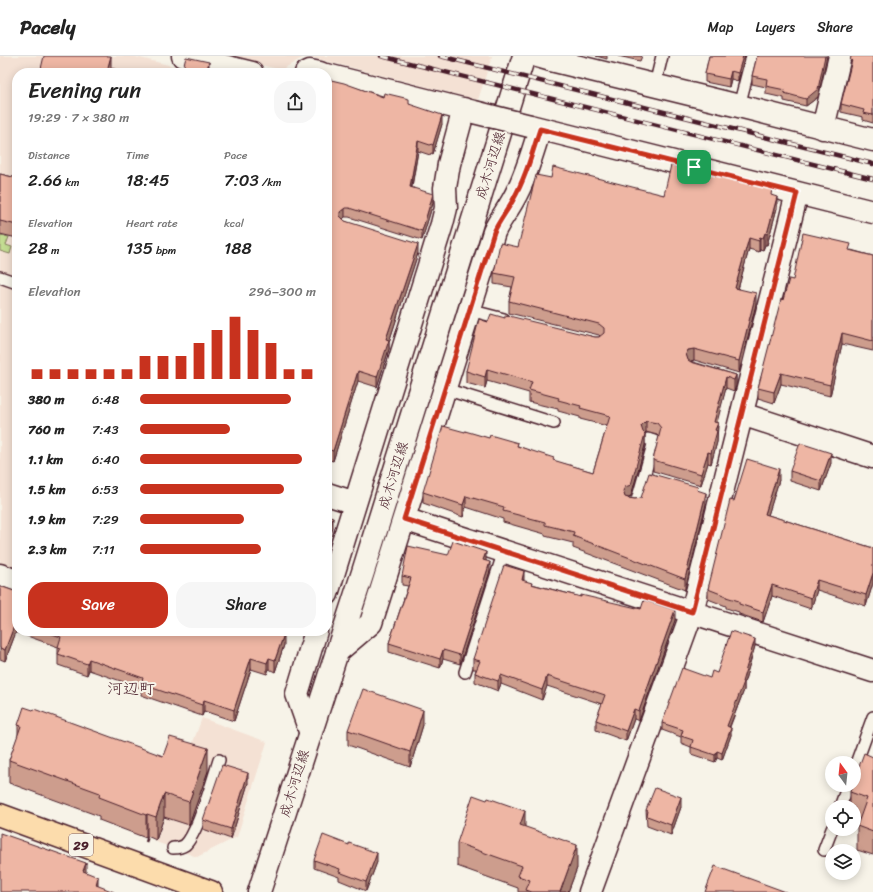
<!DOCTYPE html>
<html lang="en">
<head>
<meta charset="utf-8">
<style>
  :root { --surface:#fff; --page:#f6f6f6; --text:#222; --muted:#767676; --line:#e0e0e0; --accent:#c8321e }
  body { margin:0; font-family:Sriracha,"Klee One",sans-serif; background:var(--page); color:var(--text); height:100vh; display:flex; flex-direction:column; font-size:15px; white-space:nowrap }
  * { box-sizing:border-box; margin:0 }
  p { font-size:13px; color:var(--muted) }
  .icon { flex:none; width:22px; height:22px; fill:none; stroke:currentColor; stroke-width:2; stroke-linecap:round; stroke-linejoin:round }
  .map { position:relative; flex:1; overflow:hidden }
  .drawer { position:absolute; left:12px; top:12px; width:320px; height:568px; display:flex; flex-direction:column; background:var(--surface); border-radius:16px; box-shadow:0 2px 10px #0003 }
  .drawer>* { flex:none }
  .needle { width:26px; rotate:345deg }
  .tools { position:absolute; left:825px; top:700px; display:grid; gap:8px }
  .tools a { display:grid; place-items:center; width:36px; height:36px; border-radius:50%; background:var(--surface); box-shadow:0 2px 10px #0003; font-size:20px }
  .pin { position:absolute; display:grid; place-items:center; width:34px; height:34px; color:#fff; margin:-17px; border-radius:8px; box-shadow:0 2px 6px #0006 }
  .round { display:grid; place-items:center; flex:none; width:42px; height:42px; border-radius:16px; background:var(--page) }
  .overview { display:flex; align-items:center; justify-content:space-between; height:68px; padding:0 16px }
  h1 { font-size:22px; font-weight:600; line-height:30px }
  .stats { display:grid; grid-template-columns:repeat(3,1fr); gap:6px; height:68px; padding:4px 16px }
  .stats div { display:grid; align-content:center }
  .stats b { font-size:17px; font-weight:600 }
  .stats small { font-size:11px; font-weight:400 }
  .stats p { font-size:11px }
  .chart { height:112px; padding:8px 16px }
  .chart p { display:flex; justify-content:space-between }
  .chart svg { width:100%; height:72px; margin-top:4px; stroke:var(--accent); stroke-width:6 }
  .primary-button { display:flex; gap:8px; margin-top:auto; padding:8px 16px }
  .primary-button a { flex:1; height:46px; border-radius:16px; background:var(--accent); color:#fff; font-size:16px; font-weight:600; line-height:46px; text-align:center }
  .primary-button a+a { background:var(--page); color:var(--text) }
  ul { padding:0 16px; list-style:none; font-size:13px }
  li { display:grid; grid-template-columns:64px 48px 1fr; align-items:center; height:30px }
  li i { height:10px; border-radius:5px; background:var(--accent) }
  header { display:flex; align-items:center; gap:24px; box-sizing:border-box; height:56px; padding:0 20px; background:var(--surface); border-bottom:1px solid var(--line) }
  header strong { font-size:19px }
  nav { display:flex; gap:22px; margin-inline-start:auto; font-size:14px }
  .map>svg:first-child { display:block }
  .built { fill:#f4e1d4 }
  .green { fill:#c3dc92; stroke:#867e5e }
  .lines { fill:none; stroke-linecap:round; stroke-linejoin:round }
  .service-casing { stroke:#4a1f2b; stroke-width:14 }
  .minor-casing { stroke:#4a1f2b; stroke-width:25 }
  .secondary-casing { stroke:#4a1f2b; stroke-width:25 }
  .primary-casing { stroke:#4a1f2b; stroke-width:25 }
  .path { stroke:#4a1f2b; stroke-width:2.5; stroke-dasharray:4 3; stroke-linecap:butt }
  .service { stroke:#f7f3e8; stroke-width:11 }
  .minor { stroke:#f7f3e8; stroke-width:22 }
  .secondary { stroke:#f7f3e8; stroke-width:22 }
  .primary { stroke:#fcdcac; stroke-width:22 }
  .rail-casing { stroke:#4a1f2b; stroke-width:4.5 }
  .rail { stroke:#f7f3e8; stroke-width:3; stroke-dasharray:9; stroke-linecap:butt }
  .minor-bridge-casing { stroke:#4a1f2b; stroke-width:25; stroke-linecap:butt }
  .minor-bridge { stroke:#f7f3e8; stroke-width:22 }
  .wall { fill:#cd9d8d; stroke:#4a1f2b }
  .shaded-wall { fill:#a77f73; stroke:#4a1f2b }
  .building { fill:#eeb6a4; stroke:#4a1f2b }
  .route-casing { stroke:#fff; stroke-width:8 }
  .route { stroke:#c8321e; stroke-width:5 }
  .labels { text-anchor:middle; stroke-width:4; stroke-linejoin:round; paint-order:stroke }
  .shield { fill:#f7f3e8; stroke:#7e5f64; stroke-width:1 }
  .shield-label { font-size:13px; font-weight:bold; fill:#4a1f2b }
  .street-label { font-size:14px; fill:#4a1f2b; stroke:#f7f3e8 }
  .quarter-label { font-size:16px; fill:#4a1f2b; stroke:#f7f3e8 }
</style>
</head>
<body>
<header>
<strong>Pacely</strong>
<nav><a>Map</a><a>Layers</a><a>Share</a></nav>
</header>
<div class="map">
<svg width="873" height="836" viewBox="0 0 873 836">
  <rect width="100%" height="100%" fill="#f7f3e8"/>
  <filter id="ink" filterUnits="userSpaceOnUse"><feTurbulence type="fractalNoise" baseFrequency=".025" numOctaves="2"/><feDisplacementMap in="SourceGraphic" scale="8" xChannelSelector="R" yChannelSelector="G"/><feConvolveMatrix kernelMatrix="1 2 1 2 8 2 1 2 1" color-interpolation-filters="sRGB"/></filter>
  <g filter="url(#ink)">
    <path class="built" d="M0 0H132L201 17H17V514L0 508Z
      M226 0H492L478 44 306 0 281 14Z
      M202 662 267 686 237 781 197 801 156 786Z"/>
    <path class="green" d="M0 179 9 181 6 189 12 191 10 198 0 195Z"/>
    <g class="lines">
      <defs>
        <path id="service" d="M655 29 662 0
          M739 50 752 0
          M0 221 17 227
          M469 254 504 263
          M445 333 554 367
          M630 447 636 448 654 385 648 383
          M465 616 504 495
          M854 713 873 661
          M840 751 848 729
          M173 792C176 792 182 791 185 789 198 777 213 723 219 704
          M824 794 832 773"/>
        <path id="minor" d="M183 0 252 17
          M551 4 739 50 873 84
          M306 17 310 15 320 17
          M327 19 474 56
          M530 70 873 156
          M823 72 840 0
          M742 358 873 401
          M327 438 355 447
          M404 463 873 615
          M0 519 17 525
          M327 538 442 168 446 152 445 132 449 108 464 53
          M337 596 371 567 494 176C499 165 507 155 513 144 526 121 532 97 540 73
          M310 675 297 638 316 575
          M590 836 692 556 797 137"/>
        <path id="secondary" d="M259 836 363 516 524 0"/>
        <path id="primary" d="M0 759 211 836"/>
      </defs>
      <use href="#service" class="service-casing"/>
      <use href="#minor" class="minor-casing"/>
      <use href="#secondary" class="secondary-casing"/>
      <use href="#primary" class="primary-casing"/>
      <path class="path" d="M146 786 149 778"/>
      <use href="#service" class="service"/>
      <use href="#minor" class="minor"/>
      <use href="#secondary" class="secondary"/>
      <use href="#primary" class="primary"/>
      <defs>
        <path id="rail" d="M381 0 873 123
          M440 0 873 108"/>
      </defs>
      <use href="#rail" class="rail-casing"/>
      <use href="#rail" class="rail"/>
      <defs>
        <path id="minor-bridge" d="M537 0 551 4
          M474 56 530 70"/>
      </defs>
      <use href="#minor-bridge" class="minor-bridge-casing"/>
      <use href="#minor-bridge" class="minor-bridge"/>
    </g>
    <path class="wall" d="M596 0H607V3Z
      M618 0H642L640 5Z
      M709 0H745L738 25 731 23 729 31 705 26V18Z
      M757 0 818 41 806 50 784 45V42L766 38V31L752 28V20Z
      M873 0V67L863 64V61L841 56V48L850 13Z
      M327 23 409 48 442 68 433 98 431 97 430 99 418 95 412 131 433 147 422 184 349 161H345L343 163 345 165 418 197 389 286V293L377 331 358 325 333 405 327 403Z
      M0 118 17 122V182L0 178Z
      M551 122 664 139 772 140 777 152 767 189H765L763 194 760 193 759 196 749 193 738 233 756 248 739 317 694 304 690 305 736 319V330L734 335 726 332 716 367H718L717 386 711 408 708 407 701 429 653 415V404L659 381 657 379 646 376 645 378V389L631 440 627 442 635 443 698 434 706 448 685 534 573 492V487L545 480V478L503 466V463L466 451 463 461 423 447V436L465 376 518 390 554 405 593 416 607 370 580 363V361L558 355V353L529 346V337L487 325 485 332 466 327V315L488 266 505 262 595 281H599L600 280 599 279 509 257V245L512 231 494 228V217L518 191Z
      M851 194 873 200V295L842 288 830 340 781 328 774 347 758 342V332L783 244 793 224Z
      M831 407 821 435 790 425V415Z
      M779 424 768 459 873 492V527L866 550 817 534 811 553 772 540 763 566 739 558V556L726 552V550L708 543V533L734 445Z
      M448 499 486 504 490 515 460 608 443 603 440 612 389 596V587L408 530 402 529V520Z
      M524 525 532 528 581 541 675 564 639 665 634 663 626 685 596 674V664L602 648 547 630 542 644 501 628 498 635 475 626V617L476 613H473V603Z
      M0 530 17 536V575H161L163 576 166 575H281L280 577 284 589 275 616 269 613 267 618 251 613 234 665 204 655 202 660 141 639V632L89 614 87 619 58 609V591L16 576 5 605 0 603Z
      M755 590 744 627V634L730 671 731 679 722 704 717 702 715 706 691 698V691L681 687V681L662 674V667L710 622Z
      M18 669 163 700 208 715 189 769 164 761 156 784 147 780 146 782 99 764V760L9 727V704L18 680Z
      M423 669 410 711 348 689V674Z
      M873 701V799L857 794V770L860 763 854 761V751H850V736Z
      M248 727 231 783 203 773V764Z
      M681 751 671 779 647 770 646 754Z
      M525 771 577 812 568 836H518V832L457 810V787Z
      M314 804 377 806 366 835 339 824V821L314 812Z"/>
    <path class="shaded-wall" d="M111 0V12L108 11Z
      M743 0H745L738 25V17Z
      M825 0H827L818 41 806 50V43Z
      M209 6V17H206Z
      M731 15V23L729 31V23Z
      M442 59V68L433 98V89Z
      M418 85V95L410 140V131Z
      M433 138V147L422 184V175Z
      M777 141V152L767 189V178Z
      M345 152V161L340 166V156Z
      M765 177V189L763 194V182Z
      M760 181V193L759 196V185Z
      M749 182V193L735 244V232Z
      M418 188V197L389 286V293L377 331V321L386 283Z
      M756 237V248L739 317V305Z
      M842 277V288L830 340V329Z
      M694 293V304L688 306 686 298 688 294Z
      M487 313V325L485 332V321Z
      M358 315V325L333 405V395Z
      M781 317V328L774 347V336Z
      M736 319V330L734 335V324Z
      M726 321V332L714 378V366Z
      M646 365V376L641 381V370Z
      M718 367 717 386 711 408V397L715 374Z
      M645 378V389L631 440 625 442 623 435Z
      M708 396V407L701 429V418Z
      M831 397V407L821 435V425Z
      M779 413V424L765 469V458Z
      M706 437V448L685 534V523Z
      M466 440V451L463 461V449Z
      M333 461V472L327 490V479Z
      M486 496V505L483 504Z
      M490 506V515L460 608V599Z
      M524 515V524H522Z
      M873 517V527L866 550V539Z
      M817 524V534L811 553V542Z
      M772 529V540L763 566V556Z
      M675 554V564L639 665V655Z
      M16 565V576L5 605V594Z
      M284 578V589L275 616V604Z
      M755 583V590L744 627V634L727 677V670Z
      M443 594V603L440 612V603Z
      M251 602V613L234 665V654Z
      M269 602V613L267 618V607Z
      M89 603V614L87 619V608Z
      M501 619V628L498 635V625Z
      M547 620V630L542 644V634Z
      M204 644V655L202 660V649Z
      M634 653V663L626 685V675Z
      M423 654V669L410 711V696Z
      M731 672V679L722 704V697Z
      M208 692V715L189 769V746Z
      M717 695V702L715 706V699Z
      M248 717V727L231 783V773Z
      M164 738V761L156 784V761Z
      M681 741V751L671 779V769Z
      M525 755V778L520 769Z
      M147 758V780L146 782V759Z
      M577 789V812L568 836H560Z
      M377 797V806L366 835V826Z
      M86 807V824L83 815Z
      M98 821V836L96 829Z"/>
    <path class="building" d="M44 0H111L108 11 127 17H40Z
      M709 0H743L738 17 731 15 729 23 705 18Z
      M757 0H825L818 33 806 43 784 37 785 34 766 30 767 23 752 20Z
      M851 0H873V59L863 57 864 54 841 48 852 4 850 6Z
      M186 1 209 6 206 17H182Z
      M327 23 344 27 383 41 384 37 409 43V48L442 59 433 89 431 88 430 89 418 85 410 131 433 138 422 175 349 152H345L340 156V160L345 165 418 188 386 283 389 284 377 321 358 315 333 395 327 393Z
      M671 109 772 132 771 139 777 141 767 178 765 177 763 182 760 181 759 185 749 182 735 232 756 237 739 305 694 293 688 294 686 298 688 304 691 306 736 319 734 324 726 321 714 366 718 367 715 374 717 375 711 397 708 396 701 418 653 404 661 372 657 367 646 365 641 370 643 376 645 378 631 429 625 431 623 435 625 441 628 442 635 443 641 442 649 417 698 431 697 434 706 437 685 523 573 480 574 476 545 469V466L503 455 504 451 466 440 463 449 423 436 443 370 465 376V375L489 382 490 379 518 387 517 390 554 402 553 404 593 416 610 360 580 352 581 350 558 344 559 342 529 334 532 326 487 313 485 321 466 315 479 263 488 266 491 258 505 262V259L595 281H599L604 277V272L599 268 509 245 515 221 494 217 500 187 518 191 536 119 551 122 553 111 664 139Z
      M0 118 17 122V169L0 165Z
      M803 177 851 188 849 194 873 200V285L842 277 830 329 781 317 774 336 758 332 781 243 783 244 789 223 793 224Z
      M800 387 831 397 821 425 790 415Z
      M747 403 779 413 765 458 873 492V517L866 539 817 524 811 542 772 529 763 556 739 548V545L726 541V540L708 533 730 444 734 445Z
      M327 459 333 461 327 479Z
      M453 485 486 496 483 504 490 506 460 599 443 594 440 603 389 587 411 522 402 520 408 490 448 499Z
      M504 509 524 515 522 524 532 527 531 528 581 541V539L641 553 644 544 675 554 639 655 634 653 626 675 596 664 605 639 547 620 542 634 501 619 498 625 475 617 480 605 473 603Z
      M0 530 17 536V565H16L5 594 0 592Z
      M44 575H161L163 576 166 575H277V576L284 578 275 604 269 602 267 607 251 602 234 654 204 644 202 649 141 628 143 622 89 603 87 608 58 598 61 592 58 591 61 581Z
      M731 575 755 583 742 626H744L727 670 731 672 722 697 717 695 715 699 691 691 693 684 681 680 683 674 662 667 682 612 710 622 712 615 717 617Z
      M363 633 423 654 410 696 348 674Z
      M24 651 33 654 34 653 163 700 170 681 208 692 189 746 164 738 156 761 147 758 146 759 99 741 100 737 9 704 21 670 18 669Z
      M864 697 873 701V776L857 770 867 742 850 736 852 729H854V724Z
      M222 709 248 717 231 773 203 764Z
      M655 732 681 741 671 769 647 760 648 755 646 754Z
      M473 739 487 744 488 742 525 755 520 769 577 789 560 836H532L526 834 530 824 518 820 522 810 457 787Z
      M0 777 86 807 83 815 98 821 96 829 114 836H0Z
      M323 779 349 789V787L377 797 366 826 339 816 340 813 314 804Z
      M715 810 786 836H705Z"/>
  </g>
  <g class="lines" filter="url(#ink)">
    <defs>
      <path id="route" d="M540 73 797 137 692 556 404 463 494 176C499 165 507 155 513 144 526 121 532 97 540 73Z"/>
    </defs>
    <use href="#route" class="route-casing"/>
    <use href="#route" class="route"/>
  </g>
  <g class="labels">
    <rect class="shield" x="69" y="778" width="24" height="22" rx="3"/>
    <g class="shield-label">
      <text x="81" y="794">29</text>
    </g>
    <g class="street-label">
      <text transform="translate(490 109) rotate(-73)" y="5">成木河辺線</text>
      <text transform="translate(393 419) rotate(-73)" y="5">成木河辺線</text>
      <text transform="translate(294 727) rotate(-73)" y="5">成木河辺線</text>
    </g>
    <g class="quarter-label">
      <text x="131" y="638">河辺町</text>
    </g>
  </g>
</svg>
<div class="tools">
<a><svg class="needle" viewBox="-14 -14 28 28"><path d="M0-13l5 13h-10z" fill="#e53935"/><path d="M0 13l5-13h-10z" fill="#767676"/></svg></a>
<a><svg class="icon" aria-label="locate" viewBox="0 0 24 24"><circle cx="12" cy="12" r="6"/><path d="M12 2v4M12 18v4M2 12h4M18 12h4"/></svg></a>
<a><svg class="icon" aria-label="layers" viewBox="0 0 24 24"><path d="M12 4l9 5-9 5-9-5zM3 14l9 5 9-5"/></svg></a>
</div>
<div class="pin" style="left:694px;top:111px;background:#1e9e55"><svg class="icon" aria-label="arrive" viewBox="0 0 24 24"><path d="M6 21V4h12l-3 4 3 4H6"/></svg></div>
<section class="drawer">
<div class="overview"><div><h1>Evening run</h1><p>19:29 · 7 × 380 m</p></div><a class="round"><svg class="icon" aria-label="share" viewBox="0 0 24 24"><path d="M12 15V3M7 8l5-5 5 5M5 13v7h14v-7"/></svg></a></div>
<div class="stats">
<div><p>Distance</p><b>2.66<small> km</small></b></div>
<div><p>Time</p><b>18:45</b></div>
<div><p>Pace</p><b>7:03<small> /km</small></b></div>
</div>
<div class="stats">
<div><p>Elevation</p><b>28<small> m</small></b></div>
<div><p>Heart rate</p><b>135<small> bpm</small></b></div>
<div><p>kcal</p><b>188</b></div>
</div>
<div class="chart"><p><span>Elevation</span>296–300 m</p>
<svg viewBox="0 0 160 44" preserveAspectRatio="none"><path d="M5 44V38M15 44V38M25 44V38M35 44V38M45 44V38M55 44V38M65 44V30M75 44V30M85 44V30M95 44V22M105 44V14M115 44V6M125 44V14M135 44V22M145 44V38M155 44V38"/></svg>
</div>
<ul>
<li><b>380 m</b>6:48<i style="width:86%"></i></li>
<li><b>760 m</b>7:43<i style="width:51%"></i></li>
<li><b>1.1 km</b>6:40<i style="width:92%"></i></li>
<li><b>1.5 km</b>6:53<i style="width:82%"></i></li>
<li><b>1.9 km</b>7:29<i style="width:59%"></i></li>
<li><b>2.3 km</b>7:11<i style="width:69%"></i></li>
</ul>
<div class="primary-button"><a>Save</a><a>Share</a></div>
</section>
</div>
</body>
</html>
